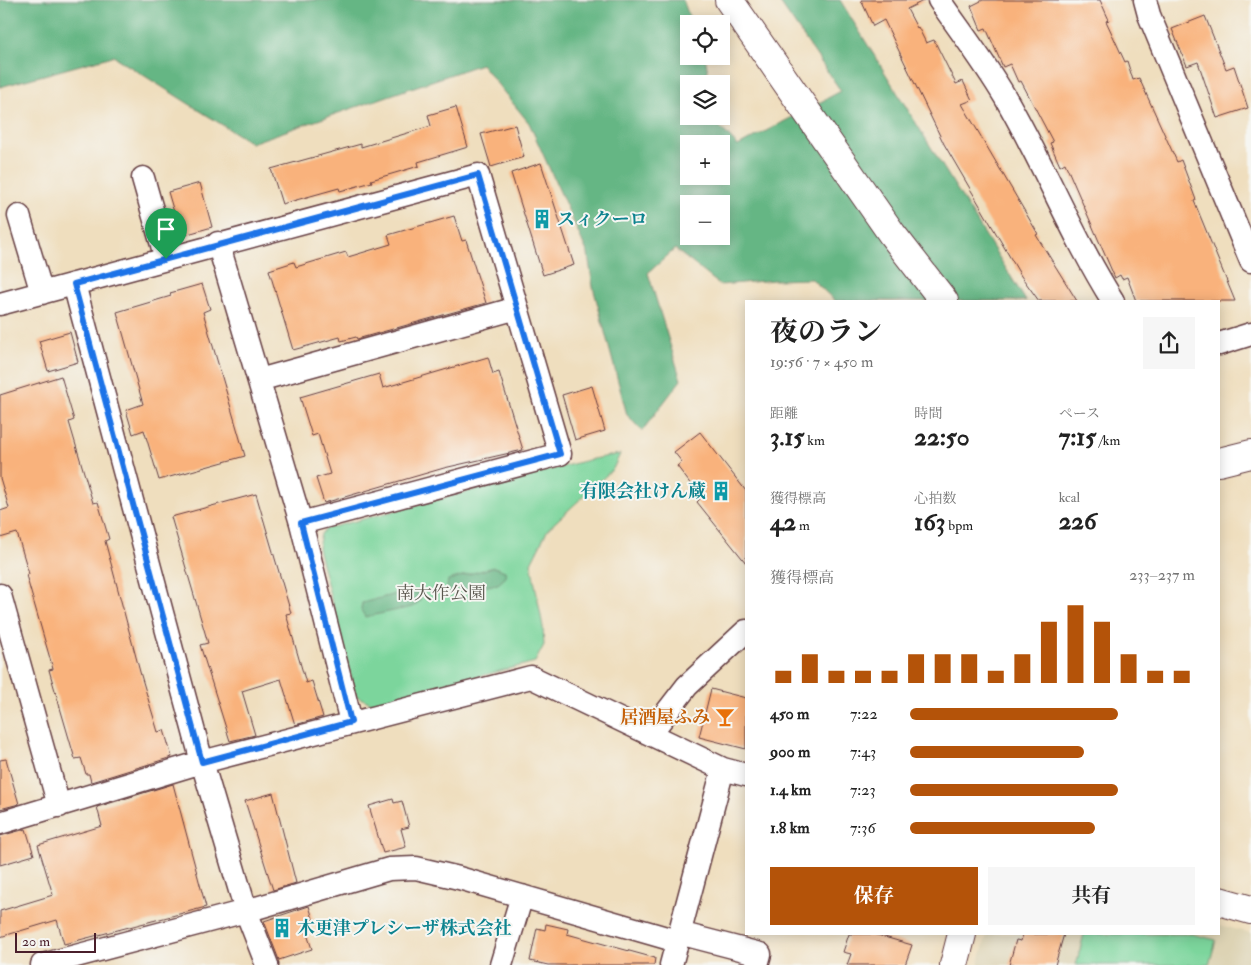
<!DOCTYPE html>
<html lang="ja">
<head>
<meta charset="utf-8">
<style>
  :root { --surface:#fff; --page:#f6f6f6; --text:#222; --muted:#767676; --accent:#b45309 }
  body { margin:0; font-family:"IM FELL Double Pica","Noto Serif JP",serif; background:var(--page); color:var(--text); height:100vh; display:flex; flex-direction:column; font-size:19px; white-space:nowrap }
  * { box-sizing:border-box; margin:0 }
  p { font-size:16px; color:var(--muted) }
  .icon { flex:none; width:28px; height:28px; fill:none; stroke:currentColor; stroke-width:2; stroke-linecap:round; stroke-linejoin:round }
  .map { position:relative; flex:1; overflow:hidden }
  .side { position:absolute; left:745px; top:300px; width:475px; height:635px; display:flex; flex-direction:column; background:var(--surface); border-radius:0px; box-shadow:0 2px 12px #0003 }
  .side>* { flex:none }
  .fabs { position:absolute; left:680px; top:15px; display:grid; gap:10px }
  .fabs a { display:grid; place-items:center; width:50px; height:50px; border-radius:0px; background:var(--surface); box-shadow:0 2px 12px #0003; font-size:25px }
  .scale { position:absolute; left:15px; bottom:12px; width:81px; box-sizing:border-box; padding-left:5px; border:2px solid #4a1f2b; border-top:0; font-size:14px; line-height:18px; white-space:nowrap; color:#4a1f2b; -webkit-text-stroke:4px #f6f6f2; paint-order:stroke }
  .pin { position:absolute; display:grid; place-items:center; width:42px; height:42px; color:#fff; margin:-51px -21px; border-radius:50% 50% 50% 0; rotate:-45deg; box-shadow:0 0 5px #0007 }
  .pin .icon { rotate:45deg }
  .round { display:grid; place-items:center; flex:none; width:52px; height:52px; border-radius:0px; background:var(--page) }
  .head { display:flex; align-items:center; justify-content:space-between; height:85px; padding:0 25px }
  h1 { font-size:28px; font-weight:700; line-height:38px }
  .metrics { display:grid; grid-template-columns:repeat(3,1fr); gap:8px; height:85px; padding:5px 25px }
  .metrics div { display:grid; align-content:center }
  .metrics b { font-size:25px; font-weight:700 }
  .metrics small { font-size:14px; font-weight:400 }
  .metrics p { font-size:14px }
  .chart { height:140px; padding:10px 25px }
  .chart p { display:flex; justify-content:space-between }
  .chart svg { width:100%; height:90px; margin-top:5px; stroke:var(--accent); stroke-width:6 }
  .cta { display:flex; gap:10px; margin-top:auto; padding:10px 25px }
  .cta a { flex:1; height:58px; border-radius:0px; background:var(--accent); color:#fff; font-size:20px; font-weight:700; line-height:58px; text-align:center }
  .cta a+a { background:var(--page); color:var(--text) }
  ul { padding:0 25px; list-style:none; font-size:16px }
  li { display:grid; grid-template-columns:80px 60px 1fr; align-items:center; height:38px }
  li i { height:12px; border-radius:6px; background:var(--accent) }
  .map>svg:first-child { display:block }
  .built { fill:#ddd3b4 }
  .green { fill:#7cd59c; stroke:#637a64 }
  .forest { fill:#65b684; stroke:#586a58; fill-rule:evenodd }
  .building { fill:#f9b27b }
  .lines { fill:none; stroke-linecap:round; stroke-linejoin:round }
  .minor-casing { stroke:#633c41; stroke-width:25 }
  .tertiary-casing { stroke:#633c41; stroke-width:30 }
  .minor { stroke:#fff; stroke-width:22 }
  .tertiary { stroke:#fff; stroke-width:28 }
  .route-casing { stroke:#fff; stroke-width:10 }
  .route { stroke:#1a73e8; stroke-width:6 }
  .labels { text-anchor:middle; stroke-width:4; stroke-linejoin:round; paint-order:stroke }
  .culture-label { font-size:18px; font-weight:bold; fill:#0d838f; stroke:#f6f6f2; text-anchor:start }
  .park-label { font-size:18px; fill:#59564d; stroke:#f6f6f2 }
  .food-label { font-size:18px; font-weight:bold; fill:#c56008; stroke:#f6f6f2; text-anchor:end }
</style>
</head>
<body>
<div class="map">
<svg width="1251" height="965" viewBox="0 0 1251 965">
  <rect width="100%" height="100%" fill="#f6f6f2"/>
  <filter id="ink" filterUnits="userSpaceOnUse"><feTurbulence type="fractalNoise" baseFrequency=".02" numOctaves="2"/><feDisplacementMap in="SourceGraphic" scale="10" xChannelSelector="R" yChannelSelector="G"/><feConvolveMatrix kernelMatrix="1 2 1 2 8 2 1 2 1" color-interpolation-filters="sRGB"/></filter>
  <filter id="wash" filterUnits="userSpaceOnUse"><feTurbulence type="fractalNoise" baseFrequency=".0096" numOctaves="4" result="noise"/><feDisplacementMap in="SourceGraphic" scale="20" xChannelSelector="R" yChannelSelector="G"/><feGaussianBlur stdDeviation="1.12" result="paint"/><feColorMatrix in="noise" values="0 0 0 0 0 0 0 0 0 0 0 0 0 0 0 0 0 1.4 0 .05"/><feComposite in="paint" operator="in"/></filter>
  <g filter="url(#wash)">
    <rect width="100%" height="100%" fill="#efdebe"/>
    <path class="built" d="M1219 925 1251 933V965H978L987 934H1219Z"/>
    <path class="green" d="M620 454 613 469 548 529 531 563 543 627 544 645 535 662 373 704 356 696 318 548 321 534 325 529 588 460Z
      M1084 934H1192L1216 940 1209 965H1076Z"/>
    <path class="forest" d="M0 0H683L692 24H689V56H705L710 84H689V116H716L717 124 738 146 841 91 778 0H840L1026 301H835L812 279 774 280 720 285 675 249 648 273 681 380 642 431 627 415 593 287 588 254 529 123 481 64 251 143 113 56 0 87ZM689 144H721V176H689ZM689 204H721V236H689Z
      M494 567 505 571 506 577 498 584 451 593 447 587 448 580Z
      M407 591 420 594V601L412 607 365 617 361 610 362 603Z"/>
    <g id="blocks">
      <path class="building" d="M861 0H925L907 9 917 28 918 27 926 43 934 40 956 84 963 81 972 100 962 104 1038 234 1036 235 1077 301H1039L1021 276 944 144 884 20 873 26Z
        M983 0H1100L1109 20 1106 21 1125 62 1127 61 1133 80 1139 78 1177 162 1181 160 1196 200 1194 201 1235 301H1136L1127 277 1122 279 1120 275 1115 278 1065 163 1060 166 1050 143 1053 142 1021 81 1018 82 1010 64 1003 67 986 28 981 30 971 6Z
        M1205 16 1226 69 1234 66 1248 108 1217 118 1198 62 1187 66 1172 29Z
        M456 107 468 147 418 162 419 166 371 180 372 182 340 191 339 188 282 204 271 169 361 144V147L431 126 428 115Z
        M515 125 524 157 491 167 481 134Z
        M541 163 574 265 543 275 511 173Z
        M200 183 212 227 181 236 168 192Z
        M454 216 462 241 466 240 486 303 357 339 356 337 341 341 340 337 293 350 269 270 294 262 296 267 346 252 348 257 391 244 388 235Z
        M202 284 210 309 203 312 245 456 159 480 144 430 133 434 126 410 143 404 117 312 171 296 170 293Z
        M70 332 78 362 48 371 39 341Z
        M488 357 493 374 499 372 523 450 444 468 324 503 316 478 330 474 318 434 312 436 300 397 379 374 383 388Z
        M61 376 74 420 69 422 93 503 98 502 109 539 105 541 140 672 158 732 164 730 172 757 91 782 89 774H86L81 758 75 759 49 670 53 669 26 575 29 574 17 533 0 538V511L9 508 0 478V395Z
        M592 386 605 431 575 440 562 395Z
        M700 432 746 491V563L697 502 701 498 677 466 682 462 674 452Z
        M256 494 291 613 286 614 306 683 312 681 323 717 295 725 281 679 242 691 255 735 230 741 200 645 208 643 171 517Z
        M711 689 746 698V749L699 737Z
        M6 759 19 804 0 809V760Z
        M173 784 206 907 64 944 57 920 0 937V911L53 895 38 845 102 826 97 807Z
        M273 793 296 883 273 890 245 801Z
        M393 799 394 803 402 801 409 827 401 829 406 847 383 853 369 806Z
        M26 829 34 855 0 865V836Z
        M309 906 313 919 303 922 312 949 279 960 264 921Z
        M546 924 568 929 567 934 655 958 654 965H548L530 961 537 928 545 930Z
        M849 934H874L912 945 905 965H847L851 954 843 952Z
        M1023 934H1064L1055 965H1009L1016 940 1021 941Z"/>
    </g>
  </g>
  <g filter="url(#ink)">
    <use href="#blocks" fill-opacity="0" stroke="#633c41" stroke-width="1"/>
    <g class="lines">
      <defs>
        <path id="minor" d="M939 0C961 32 985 63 1005 97 1044 164 1072 236 1113 301
          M1145 0 1149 15 1251 261
          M143 178 166 259
          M19 216 42 293
          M218 243 301 523 351 722
          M74 284 202 762 246 911 267 965
          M0 304 478 175 560 454 301 523
          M1219 344 1251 334
          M259 380 517 308
          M0 595 59 806
          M650 734 687 686 746 631
          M0 823 202 762 531 677 723 769 746 775
          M679 933 760 954 757 965
          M42 965 246 911 389 869 416 868 459 878 677 941
          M501 965 522 896
          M671 965 723 769"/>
        <path id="tertiary" d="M729 0 892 234 944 301
          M1219 462 1251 454
          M1219 901 1251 910
          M954 965 962 934"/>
      </defs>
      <use href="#minor" class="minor-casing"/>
      <use href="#tertiary" class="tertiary-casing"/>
      <use href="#minor" class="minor"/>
      <use href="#tertiary" class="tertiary"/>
    </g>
  </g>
  <g class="lines" filter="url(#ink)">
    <defs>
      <path id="route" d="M478 175 560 454 301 523 351 722 202 762 74 284Z"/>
    </defs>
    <use href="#route" class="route-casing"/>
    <use href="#route" class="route"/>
  </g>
  <defs>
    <symbol id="building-bare" viewBox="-9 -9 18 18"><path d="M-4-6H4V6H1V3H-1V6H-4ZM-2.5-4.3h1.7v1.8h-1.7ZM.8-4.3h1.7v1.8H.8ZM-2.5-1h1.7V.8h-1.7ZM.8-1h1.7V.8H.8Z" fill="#0f9aa8" stroke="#f6f6f2" stroke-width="2.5" paint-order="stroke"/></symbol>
    <symbol id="bar-bare" viewBox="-9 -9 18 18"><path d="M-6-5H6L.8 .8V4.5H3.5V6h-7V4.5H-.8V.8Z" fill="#e8710a" stroke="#f6f6f2" stroke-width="2.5" paint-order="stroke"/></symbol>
  </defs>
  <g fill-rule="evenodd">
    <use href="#building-bare" x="528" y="205" width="28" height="28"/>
    <use href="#building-bare" x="707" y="477" width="28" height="28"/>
    <use href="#bar-bare" x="711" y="703" width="28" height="28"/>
    <use href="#building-bare" x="268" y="914" width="28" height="28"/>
  </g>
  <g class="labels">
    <g class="culture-label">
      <text x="557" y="225">スィクーロ</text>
      <text x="706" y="497" text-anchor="end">有限会社けん蔵</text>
      <text x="297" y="934">木更津プレシーザ株式会社</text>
    </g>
    <g class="park-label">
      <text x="441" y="599">南大作公園</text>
    </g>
    <g class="food-label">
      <text x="710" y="723">居酒屋ふみ</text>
    </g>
  </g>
</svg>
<div class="fabs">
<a><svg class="icon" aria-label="locate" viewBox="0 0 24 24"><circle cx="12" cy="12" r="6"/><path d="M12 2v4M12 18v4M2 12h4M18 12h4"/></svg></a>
<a><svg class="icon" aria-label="layers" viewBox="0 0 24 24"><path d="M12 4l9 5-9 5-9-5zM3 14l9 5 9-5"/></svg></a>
<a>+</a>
<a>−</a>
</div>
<div class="scale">20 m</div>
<div class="pin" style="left:166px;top:259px;background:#1e9e55"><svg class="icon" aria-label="arrive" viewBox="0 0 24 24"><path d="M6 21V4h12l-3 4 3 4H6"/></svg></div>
<section class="side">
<div class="head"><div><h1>夜のラン</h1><p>19:56 · 7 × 450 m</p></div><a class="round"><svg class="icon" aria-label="share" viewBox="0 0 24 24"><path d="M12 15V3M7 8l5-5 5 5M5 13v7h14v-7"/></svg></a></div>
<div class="metrics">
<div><p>距離</p><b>3.15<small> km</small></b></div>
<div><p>時間</p><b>22:50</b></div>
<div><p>ペース</p><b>7:15<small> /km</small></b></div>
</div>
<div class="metrics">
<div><p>獲得標高</p><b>42<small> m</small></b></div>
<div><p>心拍数</p><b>163<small> bpm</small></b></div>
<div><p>kcal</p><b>226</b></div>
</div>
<div class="chart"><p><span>獲得標高</span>233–237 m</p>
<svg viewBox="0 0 160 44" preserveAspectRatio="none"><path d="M5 44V38M15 44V30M25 44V38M35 44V38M45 44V38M55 44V30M65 44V30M75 44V30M85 44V38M95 44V30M105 44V14M115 44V6M125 44V14M135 44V30M145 44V38M155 44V38"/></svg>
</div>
<ul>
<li><b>450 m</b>7:22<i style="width:73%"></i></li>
<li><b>900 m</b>7:43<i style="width:61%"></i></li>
<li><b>1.4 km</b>7:23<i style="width:73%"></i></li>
<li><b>1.8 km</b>7:36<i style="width:65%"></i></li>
</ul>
<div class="cta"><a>保存</a><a>共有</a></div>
</section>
</div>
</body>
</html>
